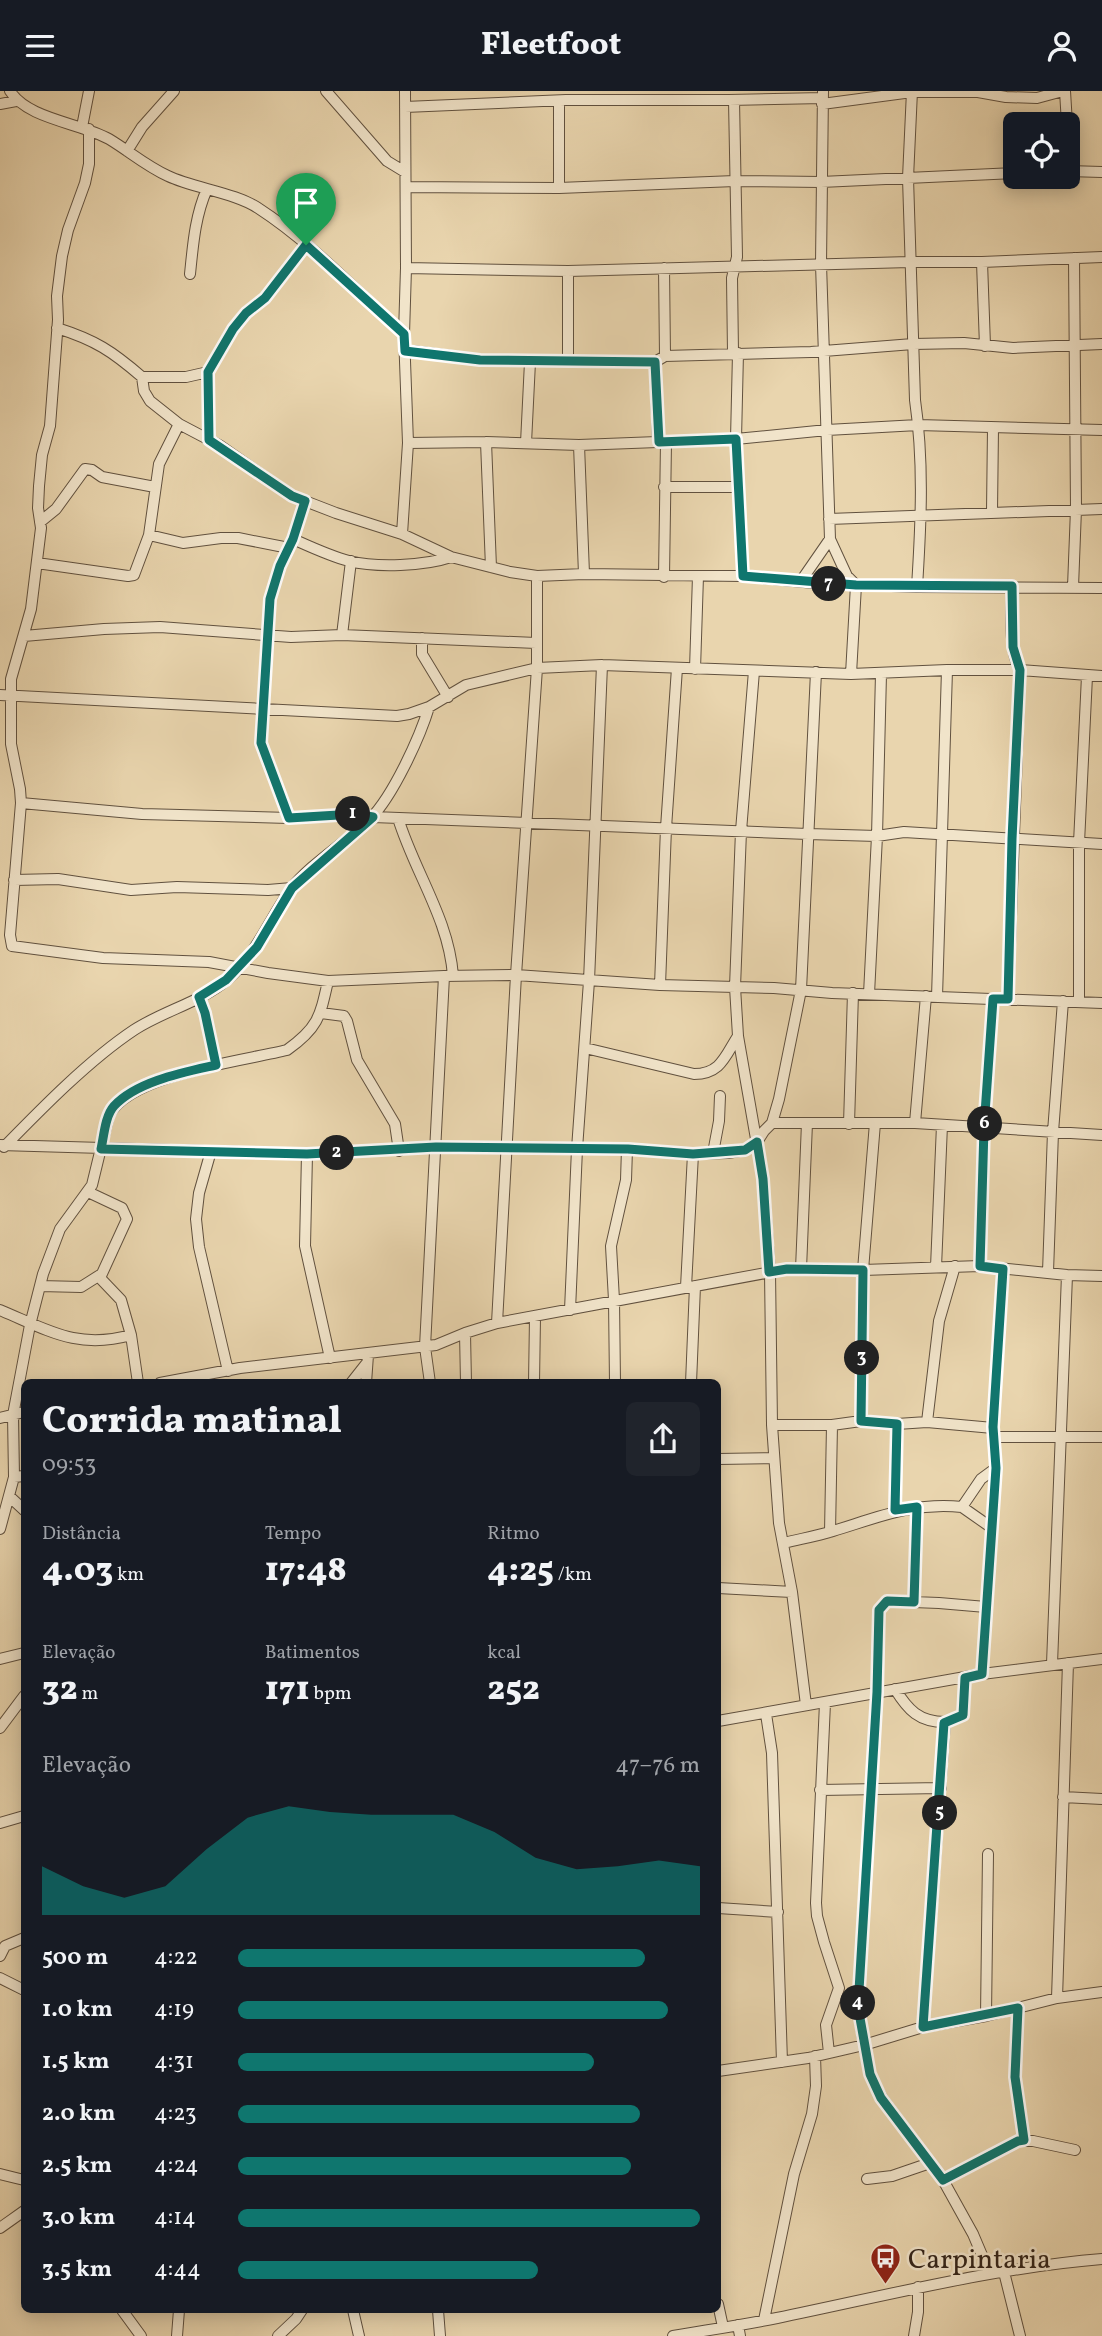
<!DOCTYPE html>
<html lang="pt">
<head>
<meta charset="utf-8">
<style>
  :root { --surface:#171b24; --page:#20242c; --text:#f1f3f6; --muted:#9ea1a6; --accent:#0f766e }
  body { margin:0; font-family:Vollkorn,serif; background:var(--page); color:var(--text); height:100vh; display:flex; flex-direction:column; font-size:26px; white-space:nowrap }
  * { box-sizing:border-box; margin:0 }
  p { font-size:23px; color:var(--muted) }
  .icon { flex:none; width:38px; height:38px; fill:none; stroke:currentColor; stroke-width:2; stroke-linecap:round; stroke-linejoin:round }
  .map { position:relative; flex:1; overflow:hidden }
  .sheet { position:absolute; left:21px; top:1288px; width:700px; height:934px; display:flex; flex-direction:column; background:var(--surface); border-radius:10px; box-shadow:0 4px 18px #0003 }
  .sheet>* { flex:none }
  .buttons { position:absolute; left:1003px; top:21px; display:grid; gap:14px }
  .buttons a { display:grid; place-items:center; width:77px; height:77px; border-radius:10px; background:var(--surface); box-shadow:0 4px 18px #0003; font-size:35px }
  .pin { position:absolute; display:grid; place-items:center; width:60px; height:60px; color:#fff; margin:-72px -30px; border-radius:50% 50% 50% 0; rotate:-45deg; box-shadow:0 0 7px #0007 }
  .pin .icon { rotate:45deg }
  .km { position:absolute; width:35px; height:35px; margin:-18px; border-radius:50%; background:#222; color:#fff; font-size:19px; line-height:35px; text-align:center }
  .round { display:grid; place-items:center; flex:none; width:74px; height:74px; border-radius:10px; background:var(--page) }
  .head { display:flex; align-items:center; justify-content:space-between; height:119px; padding:0 21px }
  h1 { font-size:38px; font-weight:800; line-height:52px }
  .metrics { display:grid; grid-template-columns:repeat(3,1fr); gap:10px; height:119px; padding:7px 21px }
  .metrics div { display:grid; align-content:center }
  .metrics b { font-size:35px; font-weight:800 }
  .metrics small { font-size:19px; font-weight:400 }
  .metrics p { font-size:19px }
  .chart { height:196px; padding:14px 21px }
  .chart p { display:flex; justify-content:space-between }
  .chart svg { width:100%; height:126px; margin-top:7px; fill:var(--accent); opacity:.7 }
  ul { padding:0 21px; list-style:none; font-size:23px }
  li { display:grid; grid-template-columns:112px 84px 1fr; align-items:center; height:52px }
  li i { height:18px; border-radius:9px; background:var(--accent) }
  header { display:flex; justify-content:space-between; align-items:center; height:91px; padding:0 21px; background:var(--surface); font-size:32px; font-weight:800 }
  .map>svg:first-child { display:block }
  .lines { fill:none; stroke-linecap:round; stroke-linejoin:round }
  .minor-casing { stroke:#61513f; stroke-width:12 }
  .minor { stroke:#f1e4ca; stroke-width:10 }
  .route-casing { stroke:#fff; stroke-width:14 }
  .route { stroke:#0f766e; stroke-width:9 }
  .labels { text-anchor:middle; stroke-width:5; stroke-linejoin:round; paint-order:stroke }
  .poi-label { font-size:28px; fill:#34251a; stroke:#f1e4ca; text-anchor:start }
</style>
</head>
<body>
<header><svg class="icon" aria-label="menu" viewBox="0 0 24 24"><path d="M4 6h16M4 12h16M4 18h16"/></svg>Fleetfoot<svg class="icon" aria-label="person" viewBox="0 0 24 24"><circle cx="12" cy="8" r="4"/><path d="M4 21q1-7 8-7t8 7"/></svg></header>
<div class="map">
<svg width="1102" height="2245" viewBox="0 0 1102 2245">
  <rect width="100%" height="100%" fill="#e9d5ae"/>
  <filter id="stains"><feTurbulence type="fractalNoise" baseFrequency=".00286" numOctaves="4"/><feColorMatrix values="0 0 0 0 .2 0 0 0 0 .09 0 0 0 0 .02 0 0 0 .5 -.17"/></filter>
  <radialGradient id="worn" r=".72"><stop offset=".6" stop-color="#630" stop-opacity="0"/><stop offset="1" stop-color="#630" stop-opacity=".3"/></radialGradient>
  <g class="lines">
    <defs>
      <path id="minor" d="M10 0C27 28 81 32 109 48 129 60 146 75 168 85 193 97 236 102 258 117 312 152 357 201 404 243
        M326 0 387 70 405 81
        M823 0 821 173 830 448 847 485 856 494 851 583
        M912 0 908 87 915 309C924 371 921 433 917 496
        M1065 0 1067 33
        M0 13 16 10
        M822 13 912 1H978L1006 6 1037 7 1063 0
        M405 16 566 9H729L823 7
        M82 36 89 0
        M89 38V73L85 92 68 139 62 165 57 205 58 229 50 335 42 364 39 395 38 417 41 437 31 518 11 588V653L20 698 21 712 10 844 12 855 103 867 209 871 268 882 328 890 444 885 516 884 660 894 774 897 832 902 1102 912
        M1068 45 1070 80
        M127 60 142 36 174 0
        M1068 80 1102 81
        M406 96 559 97 735 90 821 91 1015 82
        M559 97V10
        M982 171 985 255
        M406 177 568 180 910 171H982L1102 166
        M664 177 665 265
        M190 183C193 154 195 125 207 98
        M57 237C95 249 112 260 142 286L144 300 150 310 179 333 219 354 292 405 336 422 402 443 451 466 510 481 537 485 584 483 743 485 814 492 917 496 1102 497
        M405 259 480 269 655 271 665 265 811 261 913 253 964 252 1013 257 1102 253
        M733 262 732 187 737 166 734 9
        M738 262 736 348 743 485
        M568 269V180
        M655 271 658 351
        M142 286H186L208 281
        M209 349 208 281 233 238 245 222 265 207 306 154
        M486 351 491 476
        M408 352 486 351 579 354 736 348 827 339 918 334 1102 339
        M526 352 530 271
        M579 354 584 483
        M664 396H739
        M992 421 993 337
        M829 428 1102 418
        M40 431 56 418 85 378 92 379 102 386 155 396
        M402 443 408 352 404 243 406 177 405 0
        M149 444 183 452 221 447H238L289 457
        M293 448C311 456 330 465 349 470 377 477 424 475 451 466
        M37 472 128 485 134 484 149 444 159 373 179 333
        M664 486 666 351
        M801 490 830 448
        M1073 496 1076 418 1074 167
        M342 544 351 470
        M24 545 104 538 160 536 291 546 342 544 536 552
        M422 547V563L448 606
        M695 578 698 485
        M754 580 741 740 735 896 738 945 763 1088 770 1181 772 1334 779 1432 792 1501 806 1614
        M0 604 397 625 409 623 429 616 466 594 537 577 602 574 851 583 947 579H1020L1102 585
        M21 712 142 723 289 727 355 723 373 726 808 743 877 745 904 741 1102 753
        M289 727 261 652 270 508 280 475 293 448 305 410
        M398 727C414 780 449 828 453 885
        M14 789 58 788 131 799 177 796 268 799 292 797
        M660 894 666 737 677 577
        M869 903 877 745 881 583
        M199 906 205 922 216 974
        M937 906 947 579
        M1008 908 1020 579C1008 559 1012 519 1012 495
        M1079 911V752L1087 585
        M321 922 344 925 347 930 357 969 395 1033 399 1060
        M585 957 694 983C721 983 725 965 738 945
        M772 1032 779 1008 801 899 816 581
        M915 1032 926 905
        M849 1033 853 902
        M0 1054 307 1063 436 1056 627 1058 693 1063 728 1062 745 1059 757 1051 764 1040 772 1032H915L1102 1044
        M4 1056C42 1017 89 969 134 939 163 920 201 911 227 889 257 863 269 828 291 798 310 773 347 751 370 728 393 705 420 646 429 616
        M211 1060 199 1102 196 1128 199 1156 228 1280
        M713 1062 719 1030 720 1005
        M307 1063 305 1155 330 1267
        M88 1101 122 1117 127 1128 100 1187 121 1209 131 1244 138 1292
        M980 1175 984 1037 993 908
        M936 1176 942 1034
        M801 1178 807 1032
        M1048 1181 1053 1041 1063 910
        M40 1195 81 1196 100 1184
        M686 1196 693 1063
        M0 1219C48 1239 77 1259 131 1244
        M570 1219 577 1058 589 890 602 574
        M497 1232 516 884 537 577V485
        M465 1242 466 1292
        M160 1292 240 1277 436 1254 465 1242 497 1232 787 1178 863 1179 980 1175 1067 1184 1102 1185
        M351 1292 366 1273
        M366 1292 368 1264
        M430 1292 425 1256 444 885
        M534 1292 535 1226
        M615 1292 614 1209 611 1155 626 1089 627 1058
        M691 1292 695 1195
        M0 1327 24 1321
        M861 1330 863 1179 875 1032
        M927 1331 939 1230 955 1175
        M772 1334H832L861 1330 897 1333 927 1331 993 1337
        M993 1346H1102
        M718 1368 774 1367
        M14 1386 24 1385
        M9 1405 24 1419
        M962 1416 992 1437
        M895 1419 897 1333
        M0 1438 14 1386 13 1324 30 1234 43 1183 60 1138 92 1094 109 1024C131 983 243 970 287 959 318 937 320 926 328 890
        M830 1441 832 1334
        M784 1452C800 1448 817 1445 833 1440 879 1426 913 1411 962 1416L981 1388 996 1377
        M718 1497 792 1501
        M914 1511 917 1416
        M986 1516 939 1512 887 1510 879 1519 877 1601 858 1916 864 1954 870 1983 882 2007 943 2089 973 2143 990 2183
        M0 1568 24 1562
        M1052 1573 1067 1184
        M982 1583 996 1377 993 1337 1003 1178
        M895 1598C908 1619 919 1631 945 1631
        M825 1612 816 1812 817 1825 824 1851 839 1897 826 1934 829 1962
        M766 1623 772 1662 782 1971
        M718 1630 982 1583 1102 1568
        M0 1637 24 1605
        M820 1699 941 1697
        M1063 1706 1102 1708
        M0 1732 24 1725
        M718 1817 778 1821
        M0 1865 5 1855 24 1847
        M0 1887 24 1899
        M1057 1907 1068 1572
        M1018 1917 1015 1986 1024 2049
        M986 1925 988 1763
        M923 1936 945 1631 963 1624 965 1587
        M718 1980 808 1967 864 1954 923 1936 986 1925 1057 1907 1102 1901
        M0 2083 24 2089
        M867 2088 892 2085 930 2072
        M943 2089 1018 2050H1033L1075 2059
        M0 2137 24 2120
        M1004 2181 1020 2245
        M718 2213 723 2236
        M122 2219 141 2245
        M353 2219 359 2245
        M438 2219 440 2245
        M764 2229 794 2083 812 2023 816 1995 815 1965
        M738 2234 740 2245
        M177 2245 179 2219
        M278 2245 296 2228 302 2219
        M673 2245C708 2239 743 2234 777 2227 885 2205 992 2177 1102 2168
        M914 2245 918 2221V2196"/>
    </defs>
    <use href="#minor" class="minor-casing"/>
    <use href="#minor" class="minor"/>
  </g>
  <g class="lines">
    <defs>
      <path id="route" d="M306 154 404 243 405 260 480 269 655 271 659 351 736 348 743 485 856 494 1012 495 1013 556 1020 579 1012 748 1008 908H993L984 1037 980 1175 1003 1178 993 1336 996 1377 982 1583 965 1587 963 1624 944 1632 923 1936 1018 1917 1015 1986 1024 2049 1018 2050 943 2089 881 2007 870 1983 858 1916 877 1601 879 1519 887 1510 914 1511 917 1416 895 1419 897 1333 861 1330 863 1179 787 1178 769 1181 763 1088 757 1051 745 1059 693 1063 628 1058 436 1056 307 1063 101 1058C104 1045 105 1025 114 1015 137 990 185 981 216 974L205 922 199 906 226 889 257 856 292 797 373 726 355 723 289 727 261 652 270 508 280 475 293 448 305 410 292 405 209 349 208 281 233 238 246 222 265 207Z"/>
    </defs>
    <use href="#route" class="route-casing"/>
    <use href="#route" class="route"/>
  </g>
  <defs>
    <symbol id="bus-pin" viewBox="-11 -11 22 30"><path d="M0 17L-7.5 6A9.5 9.5 0 1 1 7.5 6Z" fill="#8f2418" stroke="#f1e4ca"/><path d="M-5-6H5V4H4V6H2V4H-2V6H-4V4H-5ZM-3.5-4V0h7V-4ZM-3.5 1.2v1.5H-2V1.2ZM2 1.2v1.5H3.5V1.2Z" fill="#fff"/></symbol>
  </defs>
  <g fill-rule="evenodd">
    <use href="#bus-pin" x="868" y="2150" width="35" height="47"/>
  </g>
  <g class="labels">
    <g class="poi-label">
      <text x="908" y="2177">Carpintaria</text>
    </g>
  </g>
  <rect width="100%" height="100%" filter="url(#stains)"/>
  <rect width="100%" height="100%" fill="url(#worn)"/>
</svg>
<div class="buttons">
<a><svg class="icon" aria-label="locate" viewBox="0 0 24 24"><circle cx="12" cy="12" r="6"/><path d="M12 2v4M12 18v4M2 12h4M18 12h4"/></svg></a>
</div>
<div class="pin" style="left:306px;top:154px;background:#1e9e55"><svg class="icon" aria-label="arrive" viewBox="0 0 24 24"><path d="M6 21V4h12l-3 4 3 4H6"/></svg></div>
<b class="km" style="left:353px;top:723px">1</b>
<b class="km" style="left:337px;top:1062px">2</b>
<b class="km" style="left:862px;top:1267px">3</b>
<b class="km" style="left:858px;top:1912px">4</b>
<b class="km" style="left:940px;top:1722px">5</b>
<b class="km" style="left:985px;top:1033px">6</b>
<b class="km" style="left:829px;top:493px">7</b>
<section class="sheet">
<div class="head"><div><h1>Corrida matinal</h1><p>09:53</p></div><a class="round"><svg class="icon" aria-label="share" viewBox="0 0 24 24"><path d="M12 15V3M7 8l5-5 5 5M5 13v7h14v-7"/></svg></a></div>
<div class="metrics">
<div><p>Distância</p><b>4.03<small> km</small></b></div>
<div><p>Tempo</p><b>17:48</b></div>
<div><p>Ritmo</p><b>4:25<small> /km</small></b></div>
</div>
<div class="metrics">
<div><p>Elevação</p><b>32<small> m</small></b></div>
<div><p>Batimentos</p><b>171<small> bpm</small></b></div>
<div><p>kcal</p><b>252</b></div>
</div>
<div class="chart"><p><span>Elevação</span>47–76 m</p>
<svg viewBox="0 0 160 44" preserveAspectRatio="none"><path d="M0 44V27L10 34L20 38L30 34L40 21L50 10L60 6L70 8L80 9L90 9L100 9L110 15L120 24L130 28L140 27L150 25L160 27V44z"/></svg>
</div>
<ul>
<li><b>500 m</b>4:22<i style="width:88%"></i></li>
<li><b>1.0 km</b>4:19<i style="width:93%"></i></li>
<li><b>1.5 km</b>4:31<i style="width:77%"></i></li>
<li><b>2.0 km</b>4:23<i style="width:87%"></i></li>
<li><b>2.5 km</b>4:24<i style="width:85%"></i></li>
<li><b>3.0 km</b>4:14<i style="width:100%"></i></li>
<li><b>3.5 km</b>4:44<i style="width:65%"></i></li>
</ul>
</section>
</div>
</body>
</html>
